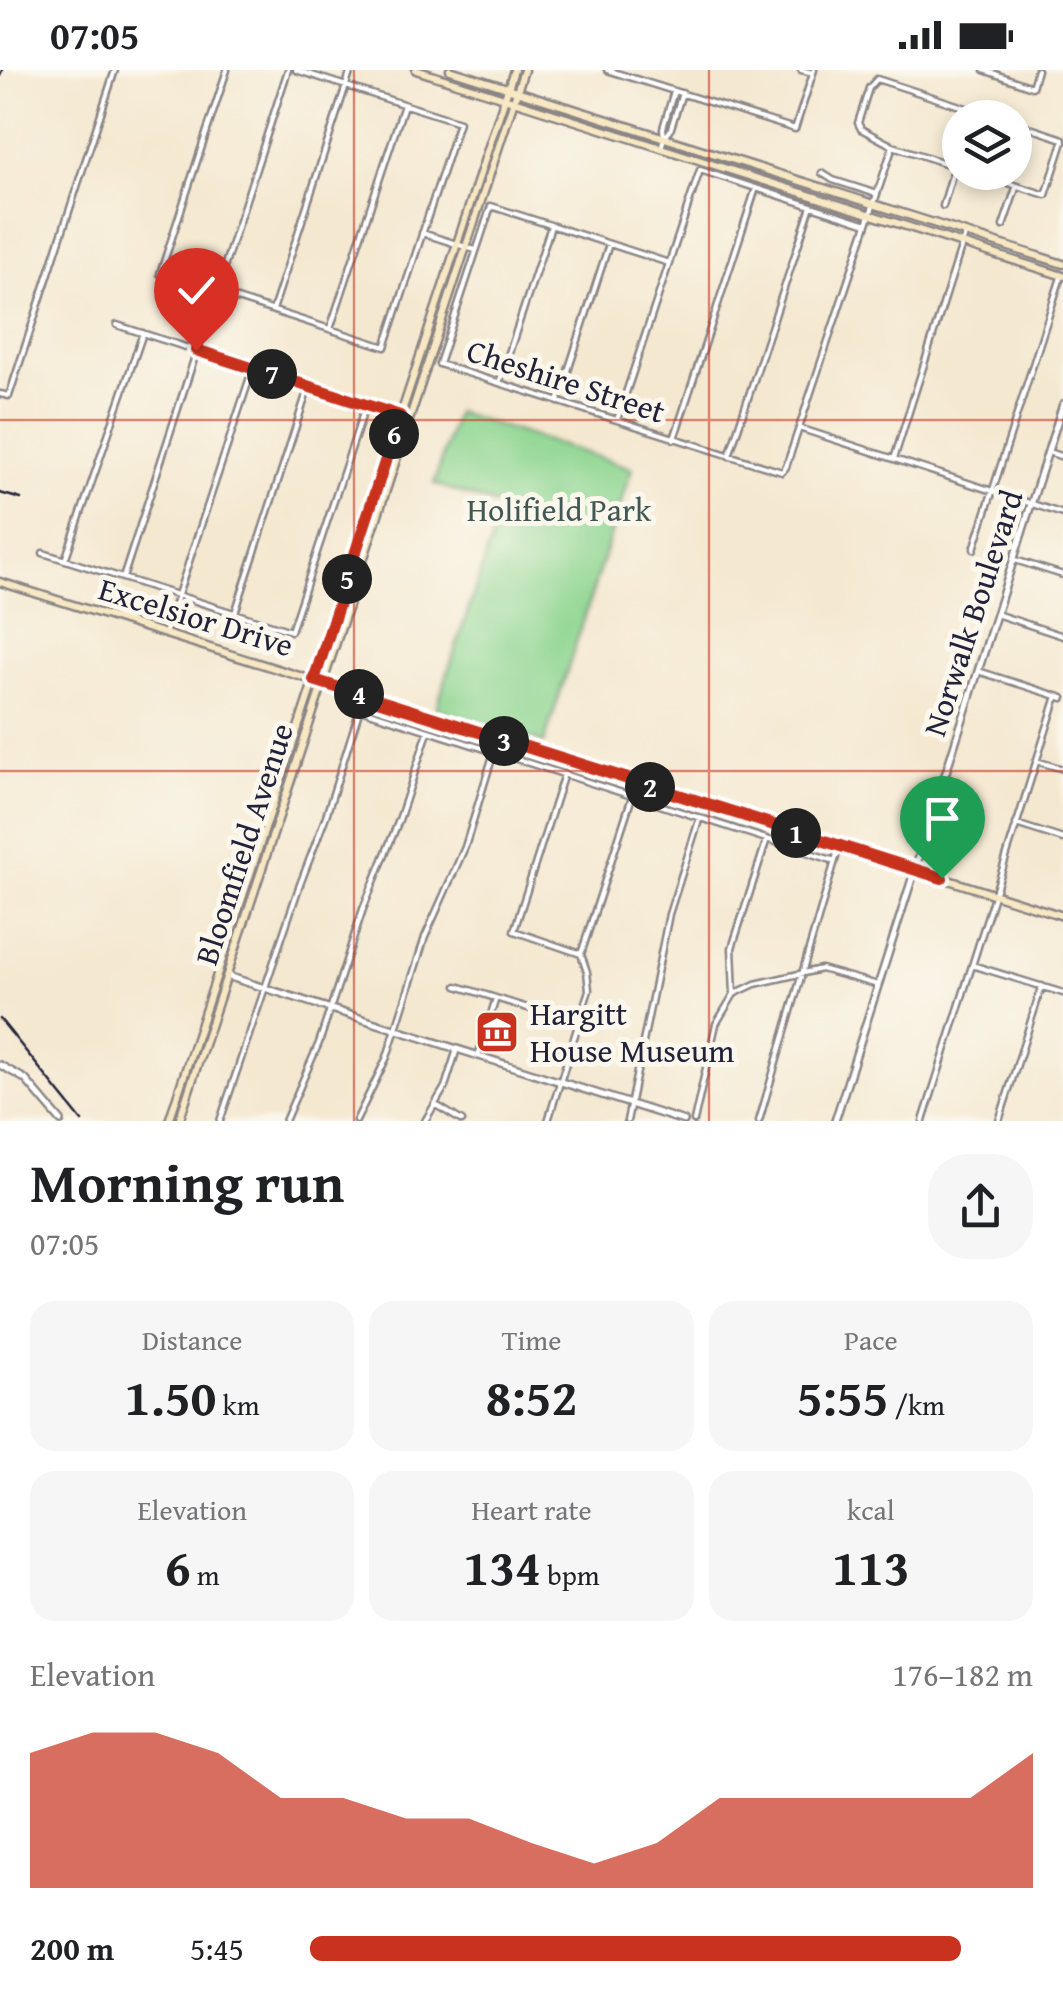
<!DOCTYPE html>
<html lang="en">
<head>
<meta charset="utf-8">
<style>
  :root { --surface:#fff; --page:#f6f6f6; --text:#202124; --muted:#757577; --accent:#c8321e }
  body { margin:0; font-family:"Gentium Book Plus",serif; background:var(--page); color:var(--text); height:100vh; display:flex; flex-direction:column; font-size:38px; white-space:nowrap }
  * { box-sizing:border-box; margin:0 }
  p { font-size:32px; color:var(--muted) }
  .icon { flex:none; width:55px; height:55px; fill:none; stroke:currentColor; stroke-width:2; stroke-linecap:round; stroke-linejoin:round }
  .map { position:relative; height:1051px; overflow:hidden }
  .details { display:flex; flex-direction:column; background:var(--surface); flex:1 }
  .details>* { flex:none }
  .controls { position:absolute; left:942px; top:30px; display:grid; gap:20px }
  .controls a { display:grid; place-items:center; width:90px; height:90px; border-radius:50%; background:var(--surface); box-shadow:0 5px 15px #0003; font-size:50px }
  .pin { position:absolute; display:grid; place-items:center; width:85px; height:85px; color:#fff; margin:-102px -42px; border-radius:50% 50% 50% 0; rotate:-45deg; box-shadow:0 0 10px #0007 }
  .pin .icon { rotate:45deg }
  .km { position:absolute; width:50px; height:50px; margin:-25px; border-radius:50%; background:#222; color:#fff; font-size:28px; line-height:50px; text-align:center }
  .round { display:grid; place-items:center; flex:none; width:105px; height:105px; border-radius:40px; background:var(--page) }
  .head { display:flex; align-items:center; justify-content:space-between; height:170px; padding:0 30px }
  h1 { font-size:55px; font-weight:700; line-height:75px }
  .stats { display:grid; grid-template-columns:repeat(3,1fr); gap:15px; height:170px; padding:10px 30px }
  .stats div { display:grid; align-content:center; border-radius:25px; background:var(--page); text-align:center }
  .stats b { font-size:50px; font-weight:700 }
  .stats small { font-size:28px; font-weight:400 }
  .stats p { font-size:28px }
  .chart { height:280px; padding:20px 30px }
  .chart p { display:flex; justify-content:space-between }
  .chart svg { width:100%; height:180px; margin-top:10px; fill:var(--accent); opacity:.7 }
  ul { padding:0 30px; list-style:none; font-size:32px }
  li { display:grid; grid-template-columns:160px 120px 1fr; align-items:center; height:75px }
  li i { height:25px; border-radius:12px; background:var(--accent) }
  .status { display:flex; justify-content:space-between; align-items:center; height:70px; padding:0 50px; background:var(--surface); direction:ltr }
  .status svg { height:28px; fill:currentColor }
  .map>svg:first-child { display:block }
  .green { fill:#8dd590; stroke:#587c66; stroke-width:2.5 }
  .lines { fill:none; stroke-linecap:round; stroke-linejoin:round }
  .minor-casing { stroke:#8b8586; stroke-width:9 }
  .tertiary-casing { stroke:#8b8586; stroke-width:10 }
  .secondary-casing { stroke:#8b8586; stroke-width:11 }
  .minor { stroke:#fff; stroke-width:4 }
  .tertiary { stroke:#fff; stroke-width:5 }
  .secondary { stroke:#f7e8c3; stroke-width:6 }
  .rail { stroke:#22223b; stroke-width:2.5 }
  .route-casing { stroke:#fff; stroke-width:20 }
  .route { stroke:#c8321e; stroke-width:12 }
  .grid { fill:none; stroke:#c8321e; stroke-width:2.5; stroke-opacity:0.55 }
  .labels { text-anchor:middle; stroke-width:10; stroke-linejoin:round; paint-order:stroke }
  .street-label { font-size:32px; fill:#22223b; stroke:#fbf7ec }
  .park-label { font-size:32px; fill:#425854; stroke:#fbf7ec }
  .poi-label { font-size:32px; fill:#22223b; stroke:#fbf7ec; text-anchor:start }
</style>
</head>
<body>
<div class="status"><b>07:05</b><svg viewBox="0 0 49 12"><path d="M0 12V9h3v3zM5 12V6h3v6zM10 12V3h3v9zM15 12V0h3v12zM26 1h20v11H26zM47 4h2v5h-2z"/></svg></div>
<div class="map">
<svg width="1063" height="1051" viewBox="0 0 1063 1051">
  <rect width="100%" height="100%" fill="#fbf7ec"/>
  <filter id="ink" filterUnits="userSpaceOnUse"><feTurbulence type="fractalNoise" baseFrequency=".01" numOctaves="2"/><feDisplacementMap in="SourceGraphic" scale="20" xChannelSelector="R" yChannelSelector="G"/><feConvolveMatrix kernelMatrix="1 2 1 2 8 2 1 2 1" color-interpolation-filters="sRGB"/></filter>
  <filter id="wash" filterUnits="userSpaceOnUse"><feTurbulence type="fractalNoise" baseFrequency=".0048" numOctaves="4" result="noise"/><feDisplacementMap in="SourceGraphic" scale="40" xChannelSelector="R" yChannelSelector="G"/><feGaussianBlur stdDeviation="2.25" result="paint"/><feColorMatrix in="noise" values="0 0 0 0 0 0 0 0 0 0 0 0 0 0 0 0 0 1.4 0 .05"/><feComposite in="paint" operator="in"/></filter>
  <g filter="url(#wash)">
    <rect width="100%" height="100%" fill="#f4e8d0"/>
    <path class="green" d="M456 342 632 398 544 673 436 639 502 437 434 414Z"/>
  </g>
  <g filter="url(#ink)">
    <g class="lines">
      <defs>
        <path id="minor" d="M227 0 160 204 385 277 459 52 296 0
          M607 0 795 59 814 0
          M801 0 813 3
          M984 0 1032 17 1037 0
          M1015 53 1063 69
          M664 68 663 58 674 21
          M661 78 664 68 670 61 682 23
          M960 98 893 76 861 59 858 53 869 18 877 9 997 48
          M973 102 1046 125 1063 72
          M822 103 833 110 877 124
          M943 136 954 98
          M1003 156 1016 118
          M422 163 475 180
          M669 193 491 136 439 294 782 402 786 397 893 76
          M216 222 288 0
          M273 240 351 0
          M117 255 409 349
          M330 259 404 35
          M499 313 551 156
          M0 324 9 326 115 0
          M558 332 609 174
          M617 350 700 100 867 154
          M799 358 1063 444
          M674 369 756 118
          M1048 382 1063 387
          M729 386 811 136
          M894 389 965 165
          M974 479 1061 207
          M43 483 291 561 366 334
          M65 490 143 263
          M1015 490 1063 505
          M123 508 197 280
          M235 543 309 316
          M996 544 1063 566
          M165 564 253 298
          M978 601 1063 628
          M360 639 835 791
          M1036 691 1063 699
          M564 704 514 861 581 884
          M1016 754 1063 769
          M972 895 1063 923
          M457 916 534 940
          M734 924 755 914 821 899 878 915
          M478 986 496 928
          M436 1035 462 1051
          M220 1051 299 817 326 746 364 626
          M285 1051 319 973 363 839 399 750 428 662
          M356 1051 387 987 425 867 465 777 494 682
          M425 1051 445 1017 457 979
          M548 1051 589 920 587 902 581 884 632 727
          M627 1051 669 844 700 747
          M694 1051 716 954 734 924 732 878 767 769
          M759 1051 839 777
          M923 1051 1057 626
          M999 1051 1042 916"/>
        <path id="tertiary" d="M227 906 684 1051
          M0 995 25 1009 61 1051
          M835 1051 1063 334"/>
        <path id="secondary" d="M416 0 1063 206
          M450 0 1063 194
          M0 512 1063 846
          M169 1051 514 0
          M179 1051 524 0"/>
      </defs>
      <use href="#minor" class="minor-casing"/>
      <use href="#tertiary" class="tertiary-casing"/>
      <use href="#secondary" class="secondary-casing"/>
      <use href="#minor" class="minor"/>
      <use href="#tertiary" class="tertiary"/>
      <use href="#secondary" class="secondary"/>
      <path class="rail" d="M0 6 2 0
        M0 423 21 429
        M0 949 82 1051"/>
    </g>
  </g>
  <g class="lines" filter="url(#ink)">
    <defs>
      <path id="route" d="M196 280 400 346 314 610 942 808"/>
    </defs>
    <use href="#route" class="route-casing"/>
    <use href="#route" class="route"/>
  </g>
  <path class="grid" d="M354 0V1051M709 0V1051M0 350H1063M0 701H1063"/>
  <defs>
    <symbol id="museum-square" viewBox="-11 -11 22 22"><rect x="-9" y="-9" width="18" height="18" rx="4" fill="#c8321e" stroke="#fbf7ec"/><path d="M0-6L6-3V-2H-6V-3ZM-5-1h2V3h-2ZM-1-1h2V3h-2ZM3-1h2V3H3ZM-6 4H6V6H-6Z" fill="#fff"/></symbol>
  </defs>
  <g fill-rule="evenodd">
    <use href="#museum-square" x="472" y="937" width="50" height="50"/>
  </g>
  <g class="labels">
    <g class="street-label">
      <text transform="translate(566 311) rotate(18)" y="11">Cheshire Street</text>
      <text transform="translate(973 543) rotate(-72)" y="11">Norwalk Boulevard</text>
      <text transform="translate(196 547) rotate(17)" y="11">Excelsior Drive</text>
      <text transform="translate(244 774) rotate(-72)" y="11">Bloomfield Avenue</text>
    </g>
    <g class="park-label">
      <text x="559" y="451">Holifield Park</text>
    </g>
    <g class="poi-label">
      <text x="530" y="955">Hargitt<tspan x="530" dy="37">House Museum</tspan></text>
    </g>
  </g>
</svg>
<div class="controls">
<a><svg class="icon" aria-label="layers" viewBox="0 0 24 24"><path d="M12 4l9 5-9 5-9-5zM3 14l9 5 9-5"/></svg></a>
</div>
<div class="pin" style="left:942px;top:808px;background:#1e9e55"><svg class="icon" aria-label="arrive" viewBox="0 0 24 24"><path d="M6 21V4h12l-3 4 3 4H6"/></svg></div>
<div class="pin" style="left:196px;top:280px;background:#d93025"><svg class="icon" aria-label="check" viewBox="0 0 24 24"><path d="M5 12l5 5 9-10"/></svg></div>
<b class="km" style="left:796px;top:763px">1</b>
<b class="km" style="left:650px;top:717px">2</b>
<b class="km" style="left:504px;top:671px">3</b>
<b class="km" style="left:359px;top:624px">4</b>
<b class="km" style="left:347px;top:509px">5</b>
<b class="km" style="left:394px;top:364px">6</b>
<b class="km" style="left:272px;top:304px">7</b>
</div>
<section class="details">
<div class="head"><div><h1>Morning run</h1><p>07:05</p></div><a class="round"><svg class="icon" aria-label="share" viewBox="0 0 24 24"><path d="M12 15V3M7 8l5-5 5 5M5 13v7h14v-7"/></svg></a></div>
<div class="stats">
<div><p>Distance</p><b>1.50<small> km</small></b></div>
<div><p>Time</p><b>8:52</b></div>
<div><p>Pace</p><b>5:55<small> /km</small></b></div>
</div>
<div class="stats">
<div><p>Elevation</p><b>6<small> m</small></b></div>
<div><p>Heart rate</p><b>134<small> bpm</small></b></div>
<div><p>kcal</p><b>113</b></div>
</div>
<div class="chart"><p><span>Elevation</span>176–182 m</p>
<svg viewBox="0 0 160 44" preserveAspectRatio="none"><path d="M0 44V11L10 6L20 6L30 11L40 22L50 22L60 27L70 27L80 33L90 38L100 33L110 22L120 22L130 22L140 22L150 22L160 11V44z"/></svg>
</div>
<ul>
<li><b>200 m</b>5:45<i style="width:90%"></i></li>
</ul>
</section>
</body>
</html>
